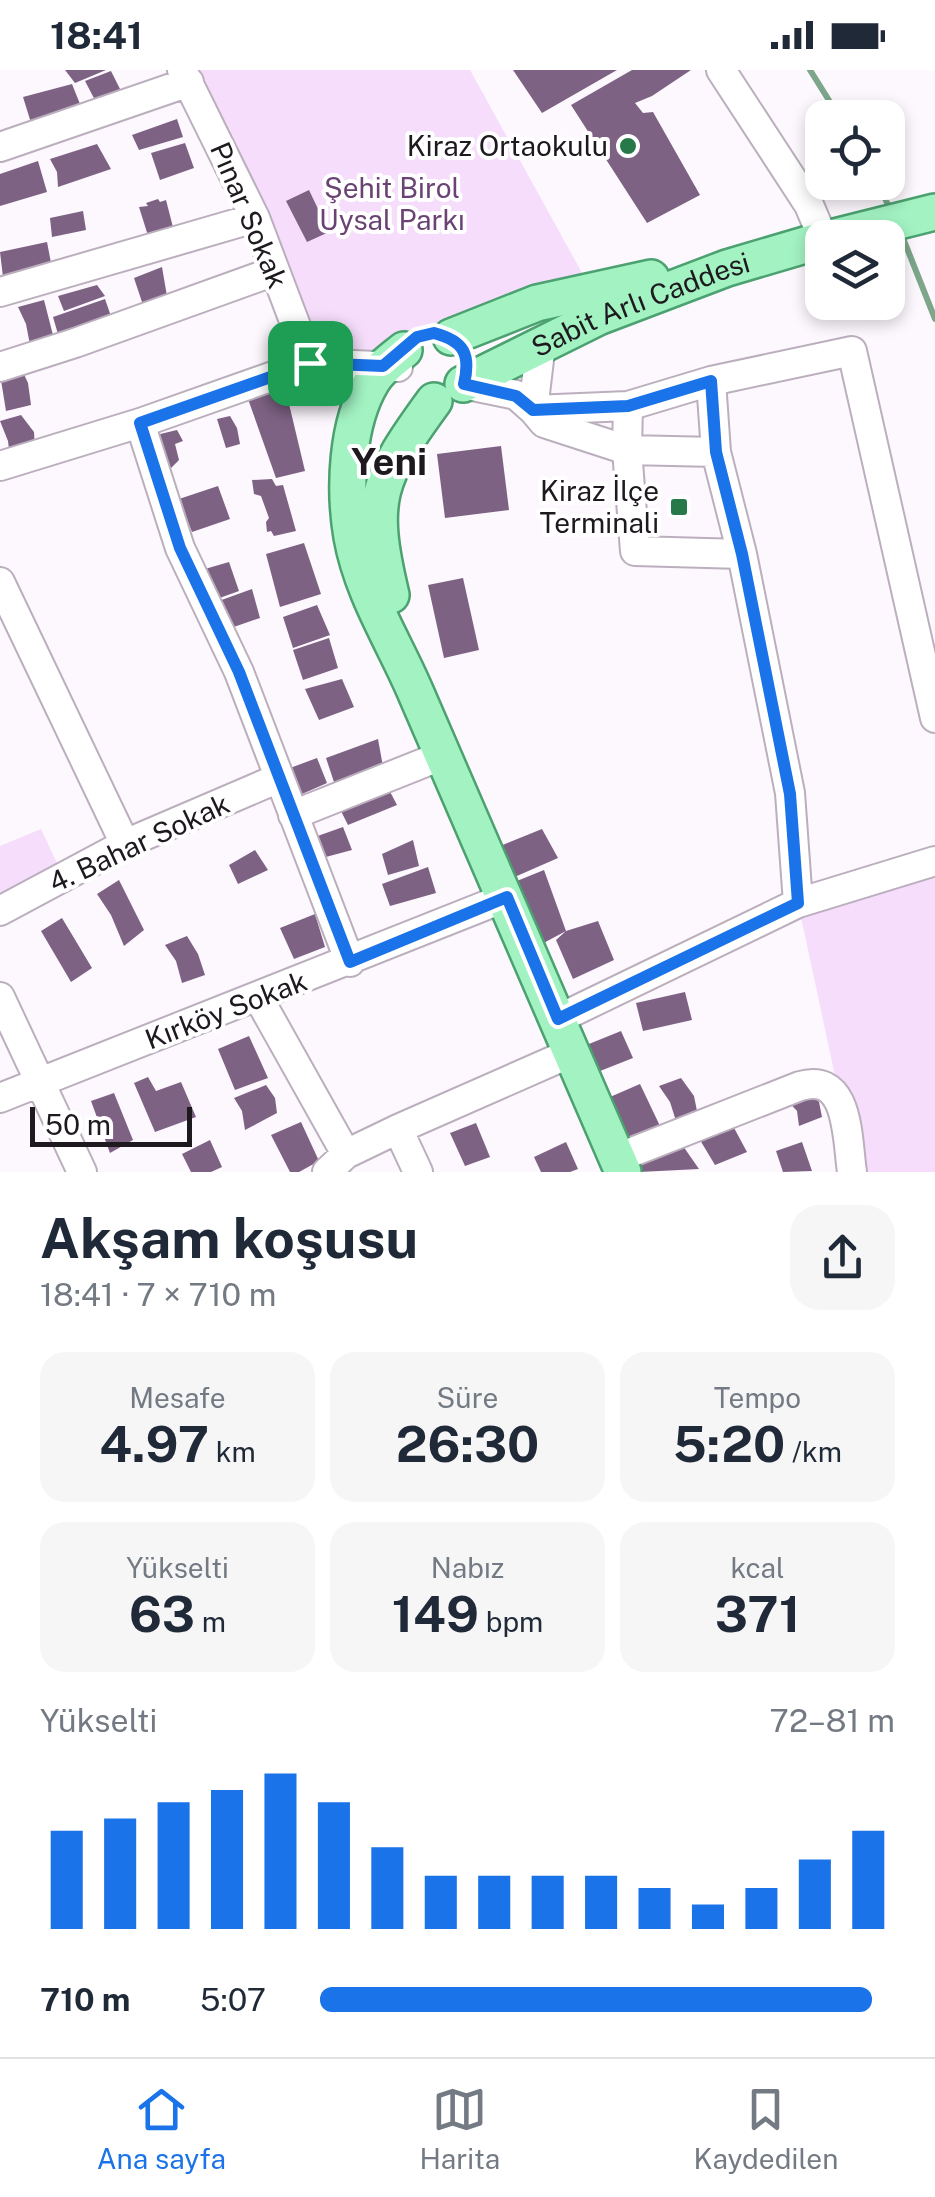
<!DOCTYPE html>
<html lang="tr">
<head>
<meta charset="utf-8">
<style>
  :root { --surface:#fff; --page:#f6f6f7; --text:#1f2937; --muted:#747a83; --line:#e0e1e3; --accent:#1a73e8 }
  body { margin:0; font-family:"Public Sans",sans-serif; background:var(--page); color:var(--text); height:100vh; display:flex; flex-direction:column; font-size:38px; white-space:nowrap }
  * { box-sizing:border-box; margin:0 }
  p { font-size:32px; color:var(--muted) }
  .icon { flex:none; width:55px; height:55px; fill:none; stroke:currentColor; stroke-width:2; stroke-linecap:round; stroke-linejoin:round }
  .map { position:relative; height:1102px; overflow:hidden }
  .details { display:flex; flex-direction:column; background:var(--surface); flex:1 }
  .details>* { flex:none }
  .fabs { position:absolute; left:805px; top:30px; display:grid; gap:20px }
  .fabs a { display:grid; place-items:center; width:100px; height:100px; border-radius:20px; background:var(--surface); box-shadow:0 5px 15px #0003; font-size:50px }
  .scale { position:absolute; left:30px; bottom:25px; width:162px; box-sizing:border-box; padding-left:10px; border:5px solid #1d191e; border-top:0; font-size:28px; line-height:35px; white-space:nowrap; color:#1d191e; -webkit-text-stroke:8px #fff; paint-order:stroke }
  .pin { position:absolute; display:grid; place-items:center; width:85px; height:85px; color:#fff; margin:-42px; border-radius:20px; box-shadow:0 5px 15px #0006 }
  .round { display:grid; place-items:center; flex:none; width:105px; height:105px; border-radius:30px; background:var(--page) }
  .head { display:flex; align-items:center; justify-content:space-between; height:170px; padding:0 40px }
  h1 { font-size:55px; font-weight:700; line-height:75px }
  .metrics { display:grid; grid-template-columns:repeat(3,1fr); gap:15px; height:170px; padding:10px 40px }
  .metrics div { display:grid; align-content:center; border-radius:25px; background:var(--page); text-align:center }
  .metrics b { font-size:50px; font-weight:700 }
  .metrics small { font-size:28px; font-weight:400 }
  .metrics p { font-size:28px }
  .chart { height:280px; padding:20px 40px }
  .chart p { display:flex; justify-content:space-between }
  .chart svg { width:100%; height:180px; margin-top:10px; stroke:var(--accent); stroke-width:6 }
  ul { padding:0 40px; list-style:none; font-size:32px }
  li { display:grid; grid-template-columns:160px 120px 1fr; align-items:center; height:75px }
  li i { height:25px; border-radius:12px; background:var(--accent) }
  .status { display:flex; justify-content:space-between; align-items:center; height:70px; padding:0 50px; background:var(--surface); direction:ltr }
  .status svg { height:28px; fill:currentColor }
  .tab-bar { display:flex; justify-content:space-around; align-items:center; height:140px; border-top:2px solid var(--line); background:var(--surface); font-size:28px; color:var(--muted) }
  .tab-bar a { display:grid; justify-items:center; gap:5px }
  .tab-bar .current { color:var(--accent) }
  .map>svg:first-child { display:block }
  .green { fill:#f5ddfb }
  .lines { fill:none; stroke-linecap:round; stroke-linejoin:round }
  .stream { stroke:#7da68a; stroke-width:6 }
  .building { fill:#7d6284 }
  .minor-casing { stroke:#bbafbe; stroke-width:32 }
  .major-casing { stroke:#4ba16f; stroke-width:40 }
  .minor { stroke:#fff; stroke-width:28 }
  .major { stroke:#a2f2c2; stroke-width:35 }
  .route-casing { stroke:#fff; stroke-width:20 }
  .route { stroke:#1a73e8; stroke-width:12 }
  .poi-dot { fill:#27794a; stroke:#fff; stroke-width:4 }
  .labels { text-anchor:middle; stroke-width:8; stroke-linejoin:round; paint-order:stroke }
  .poi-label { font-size:28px; fill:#1d191e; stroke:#fff; text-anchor:end }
  .park-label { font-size:28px; fill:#6a4374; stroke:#fff }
  .street-label { font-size:28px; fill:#1d191e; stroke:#fff }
  .district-label { font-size:38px; font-weight:bold; fill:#1d191e; stroke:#fff }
</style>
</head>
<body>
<div class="status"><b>18:41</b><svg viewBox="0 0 49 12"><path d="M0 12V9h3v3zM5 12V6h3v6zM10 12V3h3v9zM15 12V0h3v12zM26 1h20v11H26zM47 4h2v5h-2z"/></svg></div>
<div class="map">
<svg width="935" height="1102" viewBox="0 0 935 1102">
  <rect width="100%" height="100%" fill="#fdf7fe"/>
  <path class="green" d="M182 0H470L592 221 451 267C413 258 424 274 400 281 372 289 339 289 310 293Z
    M41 759 62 804 0 832V776Z
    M935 791V1102H865L834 1001 798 833Z"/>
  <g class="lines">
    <path class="stream" d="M810 0 840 48
      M877 112 892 143
      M901 163 935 249"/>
  </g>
  <path class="building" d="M65 0H106L75 13Z
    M513 0H617L542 43Z
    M632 0H691L652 26 635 33 643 43 653 42 700 125 647 153 571 35Z
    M111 1 122 23 97 34 85 11Z
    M72 14 82 39 32 56 23 27Z
    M177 49 183 67 139 80 132 65Z
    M185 73 194 98 160 110 151 83Z
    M97 74 111 99 58 117 57 102 50 89Z
    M38 91 47 122 0 136V104Z
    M309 120 329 162 307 172 286 131Z
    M158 129 160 132 166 130 175 165 150 172 139 137 148 136 146 133Z
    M83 141 86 160 52 167 50 148Z
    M47 172 52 198 3 207 0 182Z
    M162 197 168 232 145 241 134 208Z
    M97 215 105 226 64 241 58 226Z
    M105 229 113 252 60 271 53 247Z
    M44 230 55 273 31 280 26 254 18 237Z
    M21 298 28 313 31 335 6 341 0 304Z
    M285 317 305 401 276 408 248 329Z
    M21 345 34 362 35 380 10 388 8 371 0 351Z
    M230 346 237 358 240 374 226 378 217 349Z
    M177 360 183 371 175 374 179 390 167 402 152 366Z
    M501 376 509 440 445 448 437 384Z
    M272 409 276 416 283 415 296 461 274 466 271 461 267 462 266 452 269 448 261 426 254 424 252 410Z
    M218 416 230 449 192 462 179 429Z
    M304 473 321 524 280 537 266 484Z
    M229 492 239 521 214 530 205 499Z
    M463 508 479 580 444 588 428 515Z
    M252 519 260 548 225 560 216 532Z
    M317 535 330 565 293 578 283 547Z
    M329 568 338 598 303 610 293 580Z
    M342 609 354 637 319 650 305 619Z
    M378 669 384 702 336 718 326 688Z
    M317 688 327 713 293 728 282 701Z
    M386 714 397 735 348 755 341 741 345 739 342 734Z
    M343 757 352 780 322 788 312 768Z
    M542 759 558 788 510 809 495 778Z
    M413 770 419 796 388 805 382 784Z
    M255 780 268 800 238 814 229 795Z
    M428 797 436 823 390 836 382 814Z
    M544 800 566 861 538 876 512 813Z
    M119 810 144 860 124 876 111 845 97 824Z
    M315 844 325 877 294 889 280 858Z
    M62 848 92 898 71 912 41 861Z
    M598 851 614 890 573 909 556 870 566 861Z
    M187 866 198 884 205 905 182 913 176 891 165 875Z
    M685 922 692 950 643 961 636 933Z
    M621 961 633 988 595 1003 584 976Z
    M249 966 268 1008 235 1020 218 979Z
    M148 1007 156 1021 181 1012 196 1047 155 1062 134 1013Z
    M681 1008 694 1026 698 1046 676 1051 670 1032 659 1016Z
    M640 1014 660 1056 626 1068 610 1027Z
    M266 1015 275 1028 277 1043 245 1060 242 1041 234 1028Z
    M808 1018 819 1032 822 1047 799 1056 797 1041 785 1028Z
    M114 1023 133 1070 110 1083 91 1031Z
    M301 1052 319 1091 299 1102H290L271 1065Z
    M476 1053 490 1087 465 1096 450 1063Z
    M733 1056 747 1082 715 1095 700 1070Z
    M210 1070 222 1097 211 1102H191L182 1084Z
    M566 1072 578 1099 570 1102H541L534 1087Z
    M802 1072 812 1101 783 1102 776 1081Z
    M683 1076 699 1099 639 1102 632 1087Z"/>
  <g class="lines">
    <defs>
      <path id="minor" d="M182 0 255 148 310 293
        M721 0 809 135 823 168
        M0 77 189 12
        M0 222 255 148
        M541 273 533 340 544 353 627 380 716 382
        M0 297 75 273 275 201
        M711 311 852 281 935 648
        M463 314 516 325 533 340 628 336 711 311 716 382 742 484 790 723 798 833 558 949
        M628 336 627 380 635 481 742 484
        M140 353 180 478 239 602 350 892
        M0 396 140 353 310 293 398 297
        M0 512 125 774
        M293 745 441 686
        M798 833 935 791
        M0 841 125 774 279 708
        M0 927 82 1102
        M258 927 346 1084
        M0 1028 507 827
        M398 1059 418 1102
        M617 1088 800 1016C850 1001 847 1070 852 1102
        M327 1102 346 1084 398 1059 573 982"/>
      <g id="major">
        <path d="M831 168 935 142"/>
        <path d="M451 267 537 233 651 208"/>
        <path d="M404 280C392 290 380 298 372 311 346 354 344 420 352 467 362 523 393 570 415 621 483 782 555 941 623 1102"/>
        <path id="s1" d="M463 314 598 247 727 198 822 170"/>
        <path d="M391 525C368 429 377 409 434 331"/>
      </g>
    </defs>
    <use href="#minor" class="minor-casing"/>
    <use href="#major" class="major-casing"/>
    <use href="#minor" class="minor"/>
    <use href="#major" class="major"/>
  </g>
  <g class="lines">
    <defs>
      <path id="route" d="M434 263C464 271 471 284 464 314L516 326 533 340 628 336 711 311 716 382 742 484 790 724 798 833 558 949 507 827 350 892 239 602 180 478 140 353 310 293 383 296 417 267Z"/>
    </defs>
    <use href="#route" class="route-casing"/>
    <use href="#route" class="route"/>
  </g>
  <g class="poi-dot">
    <circle cx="628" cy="76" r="10"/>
    <rect x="669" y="427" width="20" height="20" rx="5"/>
  </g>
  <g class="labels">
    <g class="poi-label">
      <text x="608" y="86">Kiraz Ortaokulu</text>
      <text x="659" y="431">Kiraz İlçe<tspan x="659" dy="32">Terminali</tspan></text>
    </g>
    <g class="park-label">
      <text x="392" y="128">Şehit Birol<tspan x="392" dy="32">Uysal Parkı</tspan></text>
    </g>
    <g class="street-label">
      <text transform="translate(249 145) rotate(67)" y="10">Pınar Sokak</text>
      <text dy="10" stroke="none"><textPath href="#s1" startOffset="195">Sabit Arlı Caddesi</textPath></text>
      <text transform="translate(139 773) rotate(-25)" y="10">4. Bahar Sokak</text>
      <text transform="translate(226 940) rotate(-21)" y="10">Kırköy Sokak</text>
    </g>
    <g class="district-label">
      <text x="389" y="405">Yeni</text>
    </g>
  </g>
</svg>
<div class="fabs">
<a><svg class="icon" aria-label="locate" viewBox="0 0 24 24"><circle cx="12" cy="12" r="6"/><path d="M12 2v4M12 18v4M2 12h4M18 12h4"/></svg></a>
<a><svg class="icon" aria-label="layers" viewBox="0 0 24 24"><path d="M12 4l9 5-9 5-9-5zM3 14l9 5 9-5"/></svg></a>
</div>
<div class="scale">50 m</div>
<div class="pin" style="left:310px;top:293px;background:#1e9e55"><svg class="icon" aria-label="arrive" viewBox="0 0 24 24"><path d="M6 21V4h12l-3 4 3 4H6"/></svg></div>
</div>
<section class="details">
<div class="head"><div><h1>Akşam koşusu</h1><p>18:41 · 7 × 710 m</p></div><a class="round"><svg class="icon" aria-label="share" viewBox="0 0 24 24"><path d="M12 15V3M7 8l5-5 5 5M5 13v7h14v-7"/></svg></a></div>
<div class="metrics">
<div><p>Mesafe</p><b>4.97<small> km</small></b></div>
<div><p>Süre</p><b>26:30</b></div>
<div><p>Tempo</p><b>5:20<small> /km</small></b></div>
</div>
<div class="metrics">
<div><p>Yükselti</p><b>63<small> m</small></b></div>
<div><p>Nabız</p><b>149<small> bpm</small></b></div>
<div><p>kcal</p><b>371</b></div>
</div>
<div class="chart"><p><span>Yükselti</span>72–81 m</p>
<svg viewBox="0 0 160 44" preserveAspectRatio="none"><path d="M5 44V20M15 44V17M25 44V13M35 44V10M45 44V6M55 44V13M65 44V24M75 44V31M85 44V31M95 44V31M105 44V31M115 44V34M125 44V38M135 44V34M145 44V27M155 44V20"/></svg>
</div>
<ul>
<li><b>710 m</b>5:07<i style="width:96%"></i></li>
</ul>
</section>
<nav class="tab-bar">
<a class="current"><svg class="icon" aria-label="home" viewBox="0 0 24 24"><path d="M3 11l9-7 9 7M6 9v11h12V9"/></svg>Ana sayfa</a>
<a><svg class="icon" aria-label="map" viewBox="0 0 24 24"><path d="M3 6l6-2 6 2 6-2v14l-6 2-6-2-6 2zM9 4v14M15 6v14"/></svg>Harita</a>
<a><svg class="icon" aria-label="saved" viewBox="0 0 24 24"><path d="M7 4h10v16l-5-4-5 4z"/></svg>Kaydedilen</a>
</nav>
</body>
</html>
